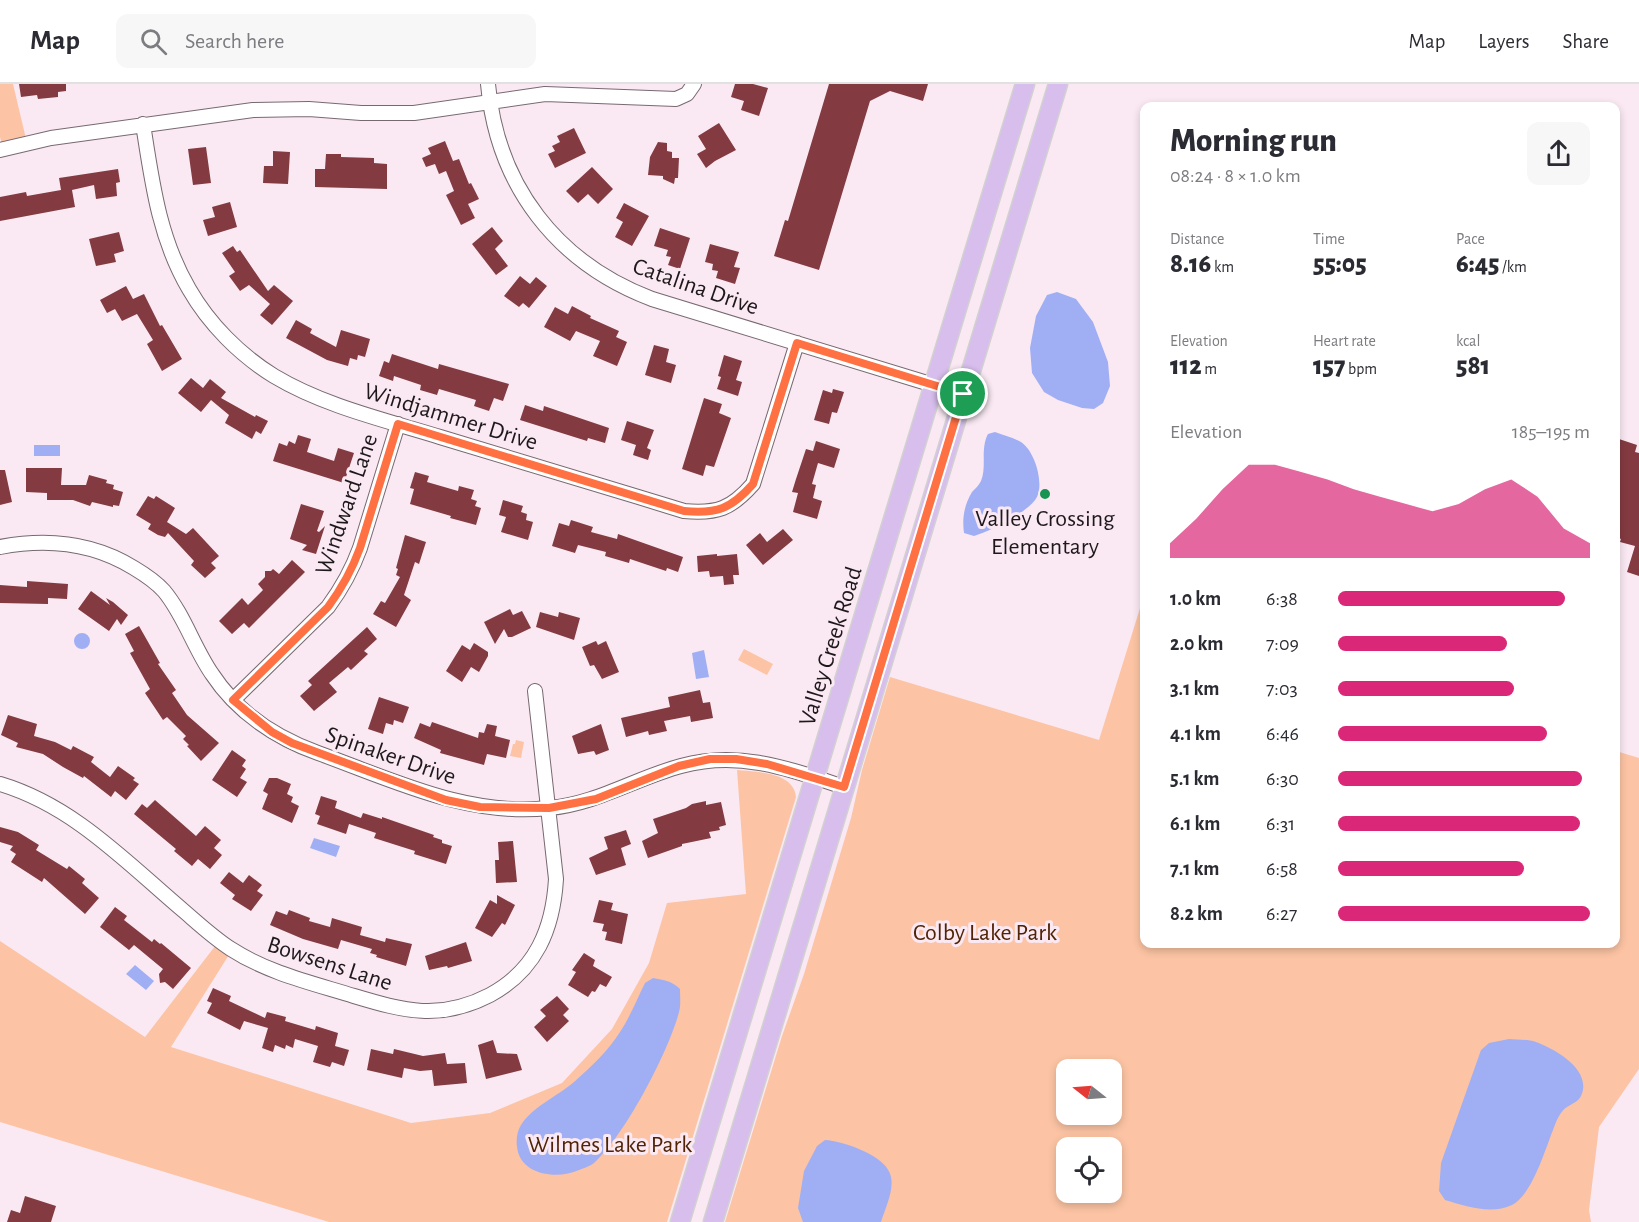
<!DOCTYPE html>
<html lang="en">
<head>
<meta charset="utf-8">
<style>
  :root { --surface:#fff; --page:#f7f7f7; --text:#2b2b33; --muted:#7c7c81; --line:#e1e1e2; --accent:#db2777 }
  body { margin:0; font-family:"Alegreya Sans",sans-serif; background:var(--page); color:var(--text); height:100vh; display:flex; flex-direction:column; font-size:22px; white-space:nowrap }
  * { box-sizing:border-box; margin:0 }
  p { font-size:20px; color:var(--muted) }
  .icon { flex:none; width:33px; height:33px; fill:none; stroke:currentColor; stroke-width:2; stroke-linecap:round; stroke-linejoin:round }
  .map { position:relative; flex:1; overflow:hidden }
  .details { position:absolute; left:1140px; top:18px; width:480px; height:846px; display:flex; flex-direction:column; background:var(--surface); border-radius:12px; box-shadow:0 3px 9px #0003 }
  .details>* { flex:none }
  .needle { width:39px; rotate:287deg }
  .tools { position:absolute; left:1056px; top:975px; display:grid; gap:12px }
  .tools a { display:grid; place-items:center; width:66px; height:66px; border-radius:12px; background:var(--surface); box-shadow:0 3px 9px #0003; font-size:30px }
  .pin { position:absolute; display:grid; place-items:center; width:51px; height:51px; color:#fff; margin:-26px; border:3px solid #fff; border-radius:50%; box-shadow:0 2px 6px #0007 }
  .round { display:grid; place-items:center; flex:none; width:63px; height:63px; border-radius:12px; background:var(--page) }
  .summary { display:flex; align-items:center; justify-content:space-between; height:102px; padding:0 30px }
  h1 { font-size:33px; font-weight:800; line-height:45px }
  .figures { display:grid; grid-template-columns:repeat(3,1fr); gap:9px; height:102px; padding:6px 30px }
  .figures div { display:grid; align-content:center }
  .figures b { font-size:26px; font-weight:800 }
  .figures small { font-size:16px; font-weight:400 }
  .figures p { font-size:16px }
  .chart { height:168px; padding:12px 30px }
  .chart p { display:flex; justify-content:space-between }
  .chart svg { width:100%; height:108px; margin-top:6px; fill:var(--accent); opacity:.7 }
  ul { padding:0 30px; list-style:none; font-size:20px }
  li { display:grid; grid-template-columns:96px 72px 1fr; align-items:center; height:45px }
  li i { height:15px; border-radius:8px; background:var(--accent) }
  header { display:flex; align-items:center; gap:36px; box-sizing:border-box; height:84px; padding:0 30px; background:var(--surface); border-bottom:2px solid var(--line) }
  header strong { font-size:28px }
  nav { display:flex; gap:33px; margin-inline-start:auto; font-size:21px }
  .search { width:420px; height:54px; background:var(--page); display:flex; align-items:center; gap:15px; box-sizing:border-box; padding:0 21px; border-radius:12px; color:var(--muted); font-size:22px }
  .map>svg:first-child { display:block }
  .green { fill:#fcc4a4; fill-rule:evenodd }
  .water { fill:#a0aff3 }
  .building { fill:#833b41 }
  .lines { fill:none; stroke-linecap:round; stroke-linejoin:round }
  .minor-casing { stroke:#786971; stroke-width:16 }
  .major-casing { stroke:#d2d1d1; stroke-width:21 }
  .minor { stroke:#fff; stroke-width:14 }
  .major { stroke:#d7beec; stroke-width:18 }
  .route-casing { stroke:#fff; stroke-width:12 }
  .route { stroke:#ff7043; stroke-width:8 }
  .poi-dot { fill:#189452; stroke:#fae9f3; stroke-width:2 }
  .labels { text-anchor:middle; stroke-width:6; stroke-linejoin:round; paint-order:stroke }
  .street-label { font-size:24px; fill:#1e181b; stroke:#fae9f3 }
  .poi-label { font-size:24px; fill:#1e181b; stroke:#fae9f3 }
  .park-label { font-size:24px; fill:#4f2304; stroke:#fae9f3 }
</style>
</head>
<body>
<header>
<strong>Map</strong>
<div class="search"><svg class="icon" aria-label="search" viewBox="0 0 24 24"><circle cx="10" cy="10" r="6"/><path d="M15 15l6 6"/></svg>Search here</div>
<nav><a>Map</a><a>Layers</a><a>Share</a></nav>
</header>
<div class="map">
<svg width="1639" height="1138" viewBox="0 0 1639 1138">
  <rect width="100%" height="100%" fill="#fae9f3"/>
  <path class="green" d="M0 0H13L27 59 3 65 0 53Z
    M1141 521 1144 522V860H1616V667L1639 674V985L1599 1043 1589 1126 1591 1138H725L782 952 804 890 851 734 862 686 890 593 1099 656ZM1066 986H1112V1030H1066ZM1066 1064H1112V1108H1066Z
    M744 565 773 580 767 591 738 576Z
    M516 656 524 658 521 674 510 672 513 660H515Z
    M737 686C756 688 794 688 796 713L667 1138H329L0 1038V857L145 953 219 857 232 866 171 963 411 1039 490 1029 562 999 612 945 649 879 667 819 746 810Z"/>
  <path class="water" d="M1057 208 1076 215 1093 238 1108 278 1110 302 1103 319 1094 325 1082 324 1058 316 1044 308 1032 289 1030 264 1036 232 1047 211Z
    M995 348C1003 351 1014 354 1021 358 1035 367 1044 399 1037 413 1029 428 990 447 974 452L964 449C962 435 964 421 972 408 975 405 979 401 981 397 987 383 980 365 988 350Z
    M34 361H60V372H34Z
    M74 557a8 8 0 1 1 16 0a8 8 0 1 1-16 0Z
    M704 566 709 593 696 595 692 569Z
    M314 754 340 762 336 773 310 764Z
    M135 881 154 897 146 906 126 890Z
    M653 894C664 896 672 897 680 905 680 913 681 921 679 928 669 967 625 1051 595 1078 591 1082 584 1084 579 1086 557 1096 520 1091 517 1063 516 1056 517 1047 521 1041 533 1022 558 1012 574 998 591 983 608 967 620 948 630 933 637 915 645 899Z
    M1509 955C1517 956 1528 955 1536 958 1555 965 1593 986 1581 1012 1578 1018 1573 1019 1567 1023 1560 1027 1556 1038 1553 1046 1545 1066 1532 1111 1512 1121 1491 1131 1465 1122 1445 1116L1439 1107 1441 1079 1481 966 1489 959Z
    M825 1056C843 1057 888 1072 891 1093 894 1107 885 1125 881 1138H803L798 1124 804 1087 817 1062Z"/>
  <path class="building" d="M19 0H66V7L58 8V13L38 15 37 11 21 13Z
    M735 0H753L768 4 759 32 741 26 744 17 731 13Z
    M829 0H928L923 17 890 7 870 17 819 186 774 172 785 136 788 137Z
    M719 39 736 66 715 77 706 84 697 70 706 65 698 52Z
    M574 44 586 69 555 84 548 70 555 67 552 62 560 58 557 52Z
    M445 57 453 77 459 75 469 100 471 99 479 115 468 120 475 134 461 141 446 111 454 107 446 87 439 90 435 80 426 83 422 74 431 70 428 64Z
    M658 58 667 59V67L672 68V74H679L678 94H675L674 100 663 95V92L648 91 650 73Z
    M206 63 211 99 193 101 188 65Z
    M273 67 290 68 288 100 263 99 264 82H273Z
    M326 70H341V73L374 74V79L387 80V105L315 103V85H325Z
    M592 83 613 105 598 120 588 110 578 119 566 107Z
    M118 85 120 98 116 99 117 112 96 115 94 101 72 106 75 123 0 137V113L26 108 27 112 61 106 59 94Z
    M230 118 237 143 208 152 203 136 215 133 212 123Z
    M624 119 649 132 632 162 615 153 623 138 616 134Z
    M492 143 503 157 495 165 508 182 496 191 472 160Z
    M660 144 690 154 680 185 668 181 671 173 666 172 668 166 654 162Z
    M119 148 124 167 114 170 116 178 96 182 89 155Z
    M710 160 739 168 734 183 740 184 735 200 716 194 718 187 712 186 713 180 705 178Z
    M233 162 237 168 240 166 268 207 274 201 293 217 272 241 260 231 270 220 249 201 240 207 229 192 235 188 222 169Z
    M520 192 530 200 536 193 547 202 529 224 523 219 519 223 504 212Z
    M126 202 133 215 144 210 160 242 162 241 182 275 162 287 147 260 153 256 137 230 122 237 115 225 107 229 100 216Z
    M572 222 591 232 590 234 619 247 616 253 627 258 617 282 593 272 600 257 576 247 570 257 544 243 555 223 568 230Z
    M296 236 312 245 310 249 336 263 341 246 370 255 365 273 358 271 357 276 350 274 348 282 327 276 286 254Z
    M654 261 669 265 666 278 676 281 671 299 645 291Z
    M392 270 438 285 439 280 509 300 503 317 494 314 489 327 474 322 476 316 439 305 437 311 420 306 421 301 394 292 393 297 379 292 384 277 389 279Z
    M724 271 742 277 736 296 742 298 738 312 717 305 721 293 718 292Z
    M191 294 203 304 210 295 226 308 221 314 255 333 256 331 268 337 261 350 256 347 252 355 225 339 229 331 211 316 201 328 178 309Z
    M833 305 844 308 837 329 832 328 829 340 814 336 823 306 832 309Z
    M704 314 722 320 719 329 731 334 714 383 706 381 703 392 682 385Z
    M525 321 543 327 544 322 609 344 605 359 588 354 587 357 520 336Z
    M627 337 654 346 647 364 651 366 648 376 633 371 636 361 621 356Z
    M298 351 311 355 307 368 334 377 338 364 354 369 344 399 273 377 279 359 287 362 289 357 295 360Z
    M1616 354 1637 361 1635 368 1639 369V492L1627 488 1635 462 1620 458 1621 455 1616 453Z
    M816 357 840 365 834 384 818 379 812 400 816 401 813 414 822 417 817 435 793 428 798 409 792 408 796 395 806 365 813 367Z
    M26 384H62L61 401H86L89 391 107 396 106 399 114 401 113 405 123 408 119 422 113 421V423L92 418 90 422 73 416H47V409L26 408Z
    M0 386H5L12 418 0 421Z
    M415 388 429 392 427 398 458 407 459 402 474 406 471 415 477 417 475 422 481 424 476 441 450 434 451 432 410 420 414 405 410 404Z
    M148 412 154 415 156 412 175 424 167 438 186 450 193 444 219 472 211 479 216 484 205 494 191 481 194 477 168 449 165 453 158 451 148 445 151 440 136 431Z
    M503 416 523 422 521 428 527 430 526 436 533 438 528 456 501 448 506 433 499 431Z
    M301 420 324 427 317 447 319 448 325 442 316 470 302 466 307 461 290 455Z
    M571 436 593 443 591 448 617 455 618 450 683 473 678 488 667 484 666 487 630 475 629 479 605 472 606 468 578 461 575 469 552 462 559 439 569 442Z
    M783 445 793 456 763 481 746 461 760 449 767 458Z
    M405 451 426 458 419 480 415 478 404 511 411 516 396 543 373 530 381 517 385 519 400 493 396 491 398 485 396 484Z
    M717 470V472L737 470 739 491H733L734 500 724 501 723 492 710 493 709 487 698 488 697 472Z
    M292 476 305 488 249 544 244 539 232 550 219 537 242 514 248 521 263 506 258 500 265 493V487H271L273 485 279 490Z
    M27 497 68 500 67 515 48 514V520L0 519V501L27 503Z
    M91 507 110 521 106 514 113 518 128 531 121 541 117 535 109 547 78 525Z
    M510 525 513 531 522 527 531 544 512 553H508L504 545 495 560 484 538Z
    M540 528 558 533 559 528 580 534 574 556 536 543Z
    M139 542 160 579 158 580 176 606 172 609 187 631 219 659 201 677 187 662 189 661 183 655 186 652 167 633 163 636 145 609 150 605 130 569 134 567 125 550Z
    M367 543 377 555 364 567 368 570 351 586 348 583 329 599 337 608 314 627 300 612 312 601 308 597Z
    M596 557 598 561 606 557 619 588 602 595 594 581 590 582 582 563Z
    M474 559 488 568V572L479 588 471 583 462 598 446 587 462 561 470 566Z
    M700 606 703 619 710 618 713 634 691 638 690 632 664 637 667 647 649 651 648 647 626 653 621 634 670 623 668 613Z
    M379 613 409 623 403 639 394 636 393 641 386 639 383 650 368 645Z
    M8 631 37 640 34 652 55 658 71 666 73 662 94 673 91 678 110 693 118 682 135 694 133 696 139 700 126 716 115 707 111 713 84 692 83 694 63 683 43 670 16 663 18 659 1 651Z
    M432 638 478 654 479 648 484 649 487 640 497 642 495 652 510 656 506 674 487 670 484 681 440 669 441 666 414 654 420 639 430 643Z
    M601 640 609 666 596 671 594 667 578 670 572 652Z
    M232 666 246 676 242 682 246 685 240 694 247 698 237 713 212 696Z
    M269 694H277L291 700 287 710 293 713 291 718 299 722 292 739 262 725 268 710 263 707Z
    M321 712 337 717 335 724 361 734 363 729 382 735V733L434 751 433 753 442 756V759L452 762 446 780 414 770 415 767 374 754 376 749 349 740 346 750 317 740 320 732 315 730Z
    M155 716 196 752 205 742 221 756 214 764 222 771 210 785 198 775 192 782 174 767 176 765 134 730 142 720 147 724Z
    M706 717V721L721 718 726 741 719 743 720 746 709 748 711 754 682 760V762L648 774 642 757 658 749 653 735 686 724 692 720Z
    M0 743 18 748 39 761 36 766 67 785 69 782 85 795 82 799 99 814 85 830 44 794 42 798 11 778 16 770 10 766 13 762 0 758Z
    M626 746 631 760 621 764 626 781 596 791 589 774 608 765 604 753Z
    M513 757 517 798 496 799 495 776H499L498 758Z
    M229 788 243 799 249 791 262 801 257 807 263 811 251 827 232 815 235 811 220 799Z
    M497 811 515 821 505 841 502 839 492 853 475 844 490 816 497 820Z
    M599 816 613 819 611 826 628 830 622 860 605 856 607 848 602 847 604 840 593 838Z
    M115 823 127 832 124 836 152 858 154 855 160 860 161 859 191 884 173 905 165 898 160 899 159 890 163 885 134 861 129 866 100 843Z
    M289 826 310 834 309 837 330 843 332 834 362 843 360 851 385 858 386 854 412 860 406 882 376 873 377 871 370 869 372 865 341 856 338 865 303 855 270 841 276 827 287 831Z
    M466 858 472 877 448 884 447 882 429 886 425 872Z
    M584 869 595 876 593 882 612 893 606 903 600 900 595 908 592 907 588 913 568 901 576 888 572 886Z
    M213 904 231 912 229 917 265 934 267 928 286 933 285 937 315 946 316 942 338 949 335 962 349 966 344 982 332 978 330 983 313 978 318 962 295 955 293 964 286 961 285 965 275 961 273 968 262 964 268 944 244 937 240 946 207 929 212 919 207 917Z
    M557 912 569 925 563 931 569 937 547 958 534 943 546 932 540 926Z
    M493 956 497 969 517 970 522 986 486 995 478 961Z
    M371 965 393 970 394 965 423 972 445 969 447 980 465 979 467 999 434 1002 432 986 420 987 404 984 402 994 367 986Z
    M25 1112 56 1122 51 1138H7L11 1126 20 1129Z"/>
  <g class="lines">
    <defs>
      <path id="minor" d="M488 0C497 102 557 179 652 215L963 310
        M143 40C152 98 159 154 189 205 209 240 240 271 274 292 324 322 385 336 440 353 522 378 603 402 684 427 717 430 731 425 753 400L797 259
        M0 66 51 54 253 26 309 25 361 29H414L545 10 676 15 687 10 694 0
        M0 463C47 454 92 458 134 484 144 490 156 498 164 507 184 531 194 564 212 590 237 628 276 654 318 669 393 696 467 733 549 724 596 720 636 694 681 682 740 666 789 685 844 703
        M233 616 328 523C342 504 352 486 360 464L398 340
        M0 700C74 722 127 779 185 828 200 841 214 854 231 865 268 889 312 899 354 912 404 927 440 937 490 911 536 886 553 845 556 795L535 607"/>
      <path id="major" d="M680 1138 1025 0
        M713 1138 1058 0"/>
    </defs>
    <use href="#minor" class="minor-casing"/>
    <use href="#major" class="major-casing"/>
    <use href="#minor" class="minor"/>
    <use href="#major" class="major"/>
  </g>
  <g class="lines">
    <defs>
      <path id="route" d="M797 259 963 310 844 703 767 680 736 675H710L679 682 596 715 549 724 480 723 446 716 292 659 272 648 233 616 328 523C342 504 352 486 360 464L398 340 684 427C717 430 731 425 753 400Z"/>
    </defs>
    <use href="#route" class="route-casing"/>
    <use href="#route" class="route"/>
  </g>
  <circle class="poi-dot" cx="1045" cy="410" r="6"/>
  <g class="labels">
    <g class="street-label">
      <text transform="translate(696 202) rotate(19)" y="8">Catalina Drive</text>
      <text transform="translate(451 332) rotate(17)" y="8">Windjammer Drive</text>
      <text transform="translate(346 420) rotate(-71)" y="8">Windward Lane</text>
      <text transform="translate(830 562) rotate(-73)" y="8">Valley Creek Road</text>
      <text transform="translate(391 671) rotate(19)" y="8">Spinaker Drive</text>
      <text transform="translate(330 879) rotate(18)" y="8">Bowsens Lane</text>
    </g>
    <g class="poi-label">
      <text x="1045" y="442">Valley Crossing<tspan x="1045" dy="28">Elementary</tspan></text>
    </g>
    <g class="park-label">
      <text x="985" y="856">Colby Lake Park</text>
      <text x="610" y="1068">Wilmes Lake Park</text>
    </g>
  </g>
</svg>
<div class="tools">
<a><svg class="needle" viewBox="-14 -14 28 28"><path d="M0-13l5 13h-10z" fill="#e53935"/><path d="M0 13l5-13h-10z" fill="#7c7c81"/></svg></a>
<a><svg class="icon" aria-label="locate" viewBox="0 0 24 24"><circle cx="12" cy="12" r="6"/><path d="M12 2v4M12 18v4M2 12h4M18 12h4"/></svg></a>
</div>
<div class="pin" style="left:963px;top:310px;background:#1e9e55"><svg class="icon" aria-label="arrive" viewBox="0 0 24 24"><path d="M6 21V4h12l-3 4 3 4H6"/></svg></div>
<section class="details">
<div class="summary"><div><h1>Morning run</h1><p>08:24 · 8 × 1.0 km</p></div><a class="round"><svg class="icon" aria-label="share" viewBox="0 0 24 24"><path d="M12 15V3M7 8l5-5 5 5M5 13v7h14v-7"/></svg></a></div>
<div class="figures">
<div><p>Distance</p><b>8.16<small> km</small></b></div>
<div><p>Time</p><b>55:05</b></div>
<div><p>Pace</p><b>6:45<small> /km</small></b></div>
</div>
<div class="figures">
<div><p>Elevation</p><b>112<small> m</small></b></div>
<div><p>Heart rate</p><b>157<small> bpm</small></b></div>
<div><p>kcal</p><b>581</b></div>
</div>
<div class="chart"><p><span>Elevation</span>185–195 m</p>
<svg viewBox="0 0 160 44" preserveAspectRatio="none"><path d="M0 44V38L10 28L20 16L30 6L40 6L50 9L60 12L70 16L80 19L90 22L100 25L110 22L120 16L130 12L140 19L150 32L160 38V44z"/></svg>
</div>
<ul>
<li><b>1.0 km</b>6:38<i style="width:90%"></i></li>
<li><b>2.0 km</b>7:09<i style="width:67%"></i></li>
<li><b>3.1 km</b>7:03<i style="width:70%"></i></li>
<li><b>4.1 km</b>6:46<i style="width:83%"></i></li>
<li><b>5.1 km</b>6:30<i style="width:97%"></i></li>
<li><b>6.1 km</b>6:31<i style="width:96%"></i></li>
<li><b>7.1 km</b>6:58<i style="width:74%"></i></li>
<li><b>8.2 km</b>6:27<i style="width:100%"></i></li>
</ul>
</section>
</div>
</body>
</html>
